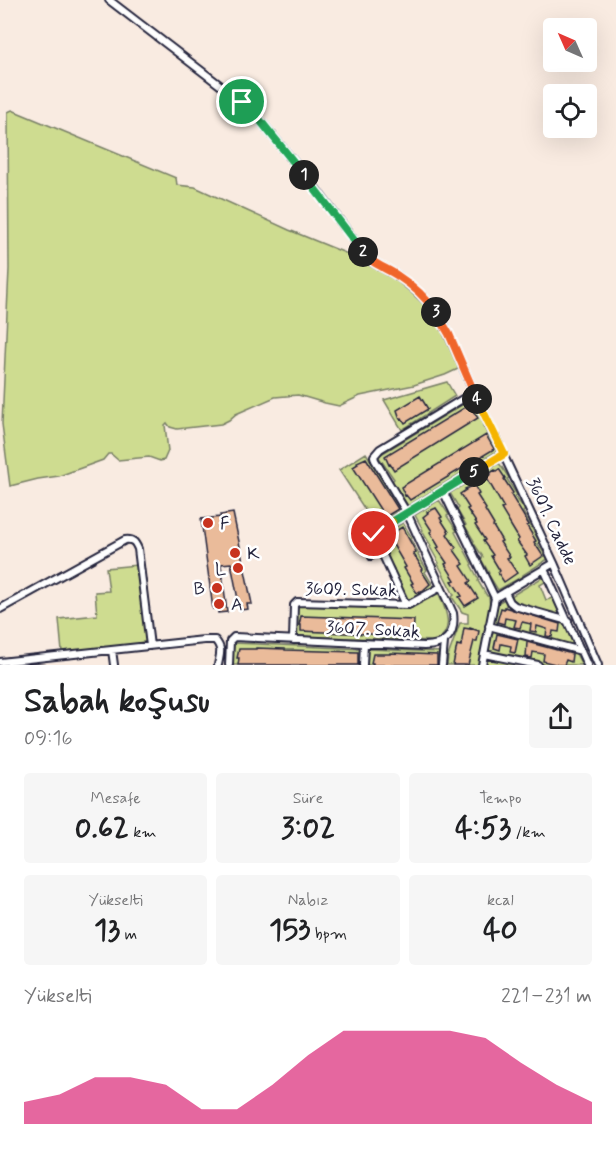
<!DOCTYPE html>
<html lang="tr">
<head>
<meta charset="utf-8">
<style>
  :root { --surface:#fff; --page:#f6f6f6; --text:#202124; --muted:#757577; --accent:#db2777 }
  body { margin:0; font-family:Mynerve,sans-serif; background:var(--page); color:var(--text); height:100vh; display:flex; flex-direction:column; font-size:22px; white-space:nowrap }
  * { box-sizing:border-box; margin:0 }
  p { font-size:20px; color:var(--muted) }
  .icon { flex:none; width:33px; height:33px; fill:none; stroke:currentColor; stroke-width:2; stroke-linecap:round; stroke-linejoin:round }
  .map { position:relative; height:665px; overflow:hidden }
  .details { display:flex; flex-direction:column; background:var(--surface); flex:1 }
  .details>* { flex:none }
  .needle { width:39px; rotate:315deg }
  .tools { position:absolute; left:543px; top:18px; display:grid; gap:12px }
  .tools a { display:grid; place-items:center; width:54px; height:54px; border-radius:6px; background:var(--surface); box-shadow:0 6px 24px #0002; font-size:30px }
  .pin { position:absolute; display:grid; place-items:center; width:51px; height:51px; color:#fff; margin:-26px; border:3px solid #fff; border-radius:50%; box-shadow:0 2px 6px #0007 }
  .km { position:absolute; width:30px; height:30px; margin:-15px; border-radius:50%; background:#222; color:#fff; font-size:16px; line-height:30px; text-align:center }
  .round { display:grid; place-items:center; flex:none; width:63px; height:63px; border-radius:6px; background:var(--page) }
  .overview { display:flex; align-items:center; justify-content:space-between; height:102px; padding:0 24px }
  h1 { font-size:33px; font-weight:700; line-height:45px }
  .stats { display:grid; grid-template-columns:repeat(3,1fr); gap:9px; height:102px; padding:6px 24px }
  .stats div { display:grid; align-content:center; border-radius:6px; background:var(--page); text-align:center }
  .stats b { font-size:30px; font-weight:700 }
  .stats small { font-size:16px; font-weight:400 }
  .stats p { font-size:16px }
  .chart { height:168px; padding:12px 24px }
  .chart p { display:flex; justify-content:space-between }
  .chart svg { width:100%; height:108px; margin-top:6px; fill:var(--accent); opacity:.7 }
  .map>svg:first-child { display:block }
  .green { fill:#cedc90; stroke:#787f66; stroke-width:1.5 }
  .building { fill:#eabb9a; stroke:#22223b; stroke-width:1.5 }
  .lines { fill:none; stroke-linecap:round; stroke-linejoin:round }
  .service-casing { stroke:#22223b; stroke-width:8 }
  .minor-casing { stroke:#22223b; stroke-width:10 }
  .service { stroke:#fff; stroke-width:3 }
  .minor { stroke:#fff; stroke-width:6 }
  .split-1-casing { stroke:#fff; stroke-width:12 }
  .split-2-casing { stroke:#fff; stroke-width:12 }
  .split-3-casing { stroke:#fff; stroke-width:12 }
  .split-4-casing { stroke:#fff; stroke-width:12 }
  .split-5-casing { stroke:#fff; stroke-width:12 }
  .split-6-casing { stroke:#fff; stroke-width:12 }
  .split-7-casing { stroke:#fff; stroke-width:12 }
  .split-1 { stroke:#22a559; stroke-width:8 }
  .split-2 { stroke:#22a559; stroke-width:8 }
  .split-3 { stroke:#f0652b; stroke-width:8 }
  .split-4 { stroke:#f0652b; stroke-width:8 }
  .split-5 { stroke:#f5b400; stroke-width:8 }
  .split-6 { stroke:#22a559; stroke-width:8 }
  .split-7 { stroke:#f5b400; stroke-width:8 }
  .poi-dot { fill:#c8321e; stroke:#fff; stroke-width:2 }
  .labels { text-anchor:middle; stroke-width:5; stroke-linejoin:round; paint-order:stroke }
  .street-label { font-size:18px; fill:#22223b; stroke:#fff }
  .poi-label { font-size:18px; fill:#22223b; stroke:#fff; text-anchor:start }
</style>
</head>
<body>
<div class="map">
<svg width="616" height="665" viewBox="0 0 616 665">
  <rect width="100%" height="100%" fill="#f9ebe1"/>
  <filter id="ink" filterUnits="userSpaceOnUse"><feTurbulence type="fractalNoise" baseFrequency=".0167" numOctaves="2"/><feDisplacementMap in="SourceGraphic" scale="12" xChannelSelector="R" yChannelSelector="G"/><feConvolveMatrix kernelMatrix="1 2 1 2 8 2 1 2 1" color-interpolation-filters="sRGB"/></filter>
  <g filter="url(#ink)">
    <path class="green" d="M12 110 176 178 177 185 195 187 289 230 365 261 388 272 404 283 427 305 438 318 458 358V369L445 375 414 385 360 396 339 406 325 403 298 395 275 397 236 414 229 420 221 424 177 429 170 427 167 423 165 425 168 451 164 460 160 461 149 457 118 460 111 454H108L103 460 59 476 38 479 10 486 2 424 9 269 8 112Z
      M447 382 455 396 402 430 384 400Z
      M470 400 485 424 483 426 497 451 408 506 392 481 394 479 378 456Z
      M366 453 401 509 375 525 339 470Z
      M499 463 509 478 507 479 517 495 515 496 525 510 523 512 540 543 538 544 548 559 523 575V576L498 590 488 574 489 573 481 559 483 557 473 542 474 541 465 526 466 525 457 510 459 508 450 493Z
      M439 500 449 515 447 516 457 531 455 532 472 564 471 565 479 580 478 581 487 596H489L490 608 479 665H447L448 656 460 623H468V614L462 612 452 597 454 595 438 564 439 563 430 547 431 546 422 531 423 530 415 515Z
      M403 523 412 538 410 539 419 554 418 555 427 570 425 572 434 587 409 602 400 587 402 586 393 570 394 569 385 554 387 553 377 536Z
      M137 565 142 611 147 639 146 642 143 645 62 652 59 619 97 615 95 592 109 591 106 568Z
      M543 577 545 582 540 585 546 600 553 598 560 614 559 616 513 603 510 599 511 596Z
      M437 593 439 594C446 610 455 630 436 641L296 636 297 605 412 608V606Z
      M505 599 508 602 505 607 565 623 574 645 570 646 492 625 495 604Z
      M491 629 575 652 582 665H548L488 652Z
      M234 643 361 649 360 665H232Z
      M368 649 441 652 440 665H367Z
      M487 657 528 665H486Z"/>
    <path class="building" d="M420 396 428 409 405 423 402 418 400 419 397 410Z
      M469 405 478 418 394 470 390 464 389 465 385 456Z
      M486 435 494 449 410 500 406 495 405 496 401 487Z
      M366 458 398 509 385 517 353 467 358 464 357 462Z
      M499 469 505 478 504 479 513 493 511 495 529 525 527 526 536 541 534 542 543 556 530 565 525 556 527 555 517 541 519 539 501 509 504 508 486 477 491 474 490 473 495 470 496 471Z
      M474 485 479 494 477 495 486 509 485 510 494 525 493 526 502 541 500 542 510 557 507 558 517 573 504 582 498 573 500 571 491 556 493 555 483 541 485 540 475 525 477 524 467 509 469 508 460 494 466 490 465 489Z
      M436 508 442 517 440 518 449 532 447 534 456 548 454 550 464 564 461 566 471 581 468 583 478 598 465 606 459 597 462 596 452 581 455 580 445 564 447 563 437 548 439 547 430 532 432 531 423 517 428 513 427 512Z
      M233 513 252 604H247L248 609 240 610 231 563 221 564 227 612 218 613V608L213 609 201 519 221 517 220 515Z
      M402 527 416 552 413 553 423 569 421 570 430 584 421 592 420 591 417 593 411 584 413 583 404 568 406 567 388 536Z
      M504 607 560 624 559 632 553 631 552 637 546 636 547 629 537 626 536 632 530 631 531 624 522 622 520 628 514 627 516 620 505 618 504 624 497 622 501 608 504 609Z
      M301 616 414 620 413 636 301 631V625H299Z
      M464 628 470 629V628L479 631 477 641H474L468 665H453L457 645 461 646Z
      M497 634 518 639 515 653 510 652 511 646 501 644 500 650 494 648Z
      M527 642 572 654 571 662 566 660 564 665H559L543 661 544 654 533 652 532 658 526 657Z
      M256 648 285 649V650L358 652V665H238L239 658H237L239 649H256Z
      M390 653 437 655V665H373V663H371L373 654H390Z"/>
    <g class="lines">
      <defs>
        <path id="service" d="M371 557C369 549 366 541 373 534"/>
        <path id="minor" d="M109 0 242 102 259 119 316 189 369 260 398 276 414 289 431 305 442 320 474 392 554 563 598 665
          M443 491 495 598
          M544 569 587 665
          M505 592 510 602 515 606 568 621
          M495 598 554 563
          M406 605 374 536 375 533 504 454
          M0 609 125 540C133 539 135 542 138 549L150 646
          M489 626 581 651
          M293 640 294 605 297 602 408 605 441 587
          M112 650 114 665
          M484 654 538 665
          M0 662 204 640H215C223 649 220 654 218 665
          M229 665 230 641 234 637 424 646C445 646 456 635 453 613L407 513 375 460 374 456 380 449 474 392
          M363 665 364 643
          M442 665 444 642
          M482 665 495 598"/>
      </defs>
      <use href="#service" class="service-casing"/>
      <use href="#minor" class="minor-casing"/>
      <use href="#service" class="service"/>
      <use href="#minor" class="minor"/>
    </g>
  </g>
  <g class="lines" filter="url(#ink)">
    <defs>
      <path id="split-1" d="M242 102 259 119 304 175"/>
      <path id="split-2" d="M304 175 363 252"/>
      <path id="split-3" d="M363 252C373 265 385 267 398 276 412 285 426 298 436 312"/>
      <path id="split-4" d="M436 312 449 334 477 399"/>
      <path id="split-5" d="M474 472 504 454 477 399"/>
      <path id="split-6" d="M392 522 474 472"/>
      <path id="split-7" d="M374 534 392 522"/>
    </defs>
    <use href="#split-1" class="split-1-casing"/>
    <use href="#split-2" class="split-2-casing"/>
    <use href="#split-3" class="split-3-casing"/>
    <use href="#split-4" class="split-4-casing"/>
    <use href="#split-5" class="split-5-casing"/>
    <use href="#split-6" class="split-6-casing"/>
    <use href="#split-7" class="split-7-casing"/>
    <use href="#split-1" class="split-1"/>
    <use href="#split-2" class="split-2"/>
    <use href="#split-3" class="split-3"/>
    <use href="#split-4" class="split-4"/>
    <use href="#split-5" class="split-5"/>
    <use href="#split-6" class="split-6"/>
    <use href="#split-7" class="split-7"/>
  </g>
  <g class="poi-dot">
    <circle cx="208" cy="523" r="6"/>
    <circle cx="235" cy="553" r="6"/>
    <circle cx="238" cy="568" r="6"/>
    <circle cx="217" cy="588" r="6"/>
    <circle cx="219" cy="604" r="6"/>
  </g>
  <g class="labels">
    <g class="street-label">
      <text transform="translate(552 521) rotate(65)" y="6">3601. Cadde</text>
      <text transform="translate(351 589) rotate(1)" y="6">3609. Sokak</text>
      <text transform="translate(373 629) rotate(3)" y="6">3607. Sokak</text>
    </g>
    <g class="poi-label">
      <text x="220" y="529">F</text>
      <text x="247" y="559">K</text>
      <text x="226" y="574" text-anchor="end">L</text>
      <text x="205" y="594" text-anchor="end">B</text>
      <text x="231" y="610">A</text>
    </g>
  </g>
</svg>
<div class="tools">
<a><svg class="needle" viewBox="-14 -14 28 28"><path d="M0-13l5 13h-10z" fill="#e53935"/><path d="M0 13l5-13h-10z" fill="#757577"/></svg></a>
<a><svg class="icon" aria-label="locate" viewBox="0 0 24 24"><circle cx="12" cy="12" r="6"/><path d="M12 2v4M12 18v4M2 12h4M18 12h4"/></svg></a>
</div>
<div class="pin" style="left:242px;top:102px;background:#1e9e55"><svg class="icon" aria-label="arrive" viewBox="0 0 24 24"><path d="M6 21V4h12l-3 4 3 4H6"/></svg></div>
<div class="pin" style="left:374px;top:534px;background:#d93025"><svg class="icon" aria-label="check" viewBox="0 0 24 24"><path d="M5 12l5 5 9-10"/></svg></div>
<b class="km" style="left:304px;top:175px">1</b>
<b class="km" style="left:363px;top:252px">2</b>
<b class="km" style="left:436px;top:312px">3</b>
<b class="km" style="left:477px;top:399px">4</b>
<b class="km" style="left:474px;top:472px">5</b>
</div>
<section class="details">
<div class="overview"><div><h1>Sabah koşusu</h1><p>09:16</p></div><a class="round"><svg class="icon" aria-label="share" viewBox="0 0 24 24"><path d="M12 15V3M7 8l5-5 5 5M5 13v7h14v-7"/></svg></a></div>
<div class="stats">
<div><p>Mesafe</p><b>0.62<small> km</small></b></div>
<div><p>Süre</p><b>3:02</b></div>
<div><p>Tempo</p><b>4:53<small> /km</small></b></div>
</div>
<div class="stats">
<div><p>Yükselti</p><b>13<small> m</small></b></div>
<div><p>Nabız</p><b>153<small> bpm</small></b></div>
<div><p>kcal</p><b>40</b></div>
</div>
<div class="chart"><p><span>Yükselti</span>221–231 m</p>
<svg viewBox="0 0 160 44" preserveAspectRatio="none"><path d="M0 44V35L10 32L20 25L30 25L40 28L50 38L60 38L70 28L80 16L90 6L100 6L110 6L120 6L130 9L140 19L150 28L160 35V44z"/></svg>
</div>
</section>
</body>
</html>
